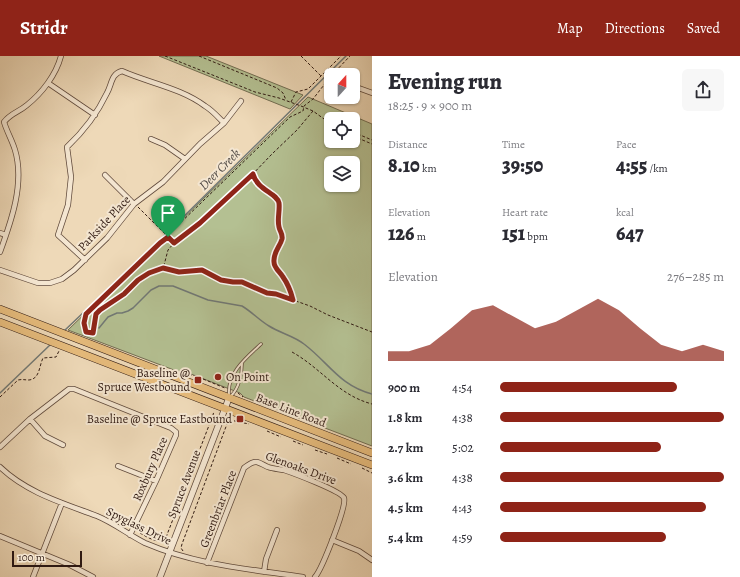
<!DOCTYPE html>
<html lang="en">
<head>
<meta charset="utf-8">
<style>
  :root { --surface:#fff; --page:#f7f7f7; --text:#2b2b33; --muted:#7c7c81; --accent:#8f2418 }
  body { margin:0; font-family:Alegreya,serif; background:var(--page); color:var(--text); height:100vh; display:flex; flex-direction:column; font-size:15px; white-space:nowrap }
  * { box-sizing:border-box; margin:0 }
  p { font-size:13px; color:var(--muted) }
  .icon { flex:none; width:22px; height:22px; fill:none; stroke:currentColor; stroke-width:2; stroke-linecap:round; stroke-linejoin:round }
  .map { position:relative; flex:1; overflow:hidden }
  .sheet { display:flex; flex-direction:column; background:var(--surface); width:368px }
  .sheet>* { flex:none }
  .needle { width:26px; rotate:21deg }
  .fabs { position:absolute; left:324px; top:12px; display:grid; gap:8px }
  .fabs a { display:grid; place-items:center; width:36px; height:36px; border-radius:6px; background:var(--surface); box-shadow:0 1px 3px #0004; font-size:20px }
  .scale { position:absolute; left:12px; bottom:10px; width:70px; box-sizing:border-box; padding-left:4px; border:2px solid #301a12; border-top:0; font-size:11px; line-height:14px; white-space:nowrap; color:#301a12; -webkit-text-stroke:3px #f4e6d1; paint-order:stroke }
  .pin { position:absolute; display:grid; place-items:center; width:34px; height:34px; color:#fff; margin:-41px -17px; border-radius:50% 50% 50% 0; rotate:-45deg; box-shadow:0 0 4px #0007 }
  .pin .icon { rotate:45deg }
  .round { display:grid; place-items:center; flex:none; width:42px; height:42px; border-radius:6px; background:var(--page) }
  .head { display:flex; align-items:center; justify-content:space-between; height:68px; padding:0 16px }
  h1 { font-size:22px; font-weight:800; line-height:30px }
  .stats { display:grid; grid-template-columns:repeat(3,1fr); gap:6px; height:68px; padding:4px 16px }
  .stats div { display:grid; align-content:center }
  .stats b { font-size:20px; font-weight:800 }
  .stats small { font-size:11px; font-weight:400 }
  .stats p { font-size:11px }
  .chart { height:112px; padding:8px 16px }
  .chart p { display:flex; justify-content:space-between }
  .chart svg { width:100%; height:72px; margin-top:4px; fill:var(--accent); opacity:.7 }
  ul { padding:0 16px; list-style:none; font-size:13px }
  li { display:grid; grid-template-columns:64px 48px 1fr; align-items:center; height:30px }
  li i { height:10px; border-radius:5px; background:var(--accent) }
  header { display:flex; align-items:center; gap:24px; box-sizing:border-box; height:56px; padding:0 20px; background:var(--accent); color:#fff }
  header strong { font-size:19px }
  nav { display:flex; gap:22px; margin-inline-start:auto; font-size:14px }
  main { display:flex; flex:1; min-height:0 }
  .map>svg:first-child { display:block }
  .green { fill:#b4c092; stroke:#726d52; fill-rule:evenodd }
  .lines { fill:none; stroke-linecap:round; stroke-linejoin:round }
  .stream { stroke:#717976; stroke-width:1.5 }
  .service-casing { stroke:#604a3c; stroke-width:3.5 }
  .minor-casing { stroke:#604a3c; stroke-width:6 }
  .tertiary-casing { stroke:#604a3c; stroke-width:7 }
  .primary-casing { stroke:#301a12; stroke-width:8 }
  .path { stroke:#301a12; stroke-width:1; stroke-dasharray:3 2; stroke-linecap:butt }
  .service { stroke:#f4e6d1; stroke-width:2 }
  .minor { stroke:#f4e6d1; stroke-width:4.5 }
  .tertiary { stroke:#f4e6d1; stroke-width:5.5 }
  .primary { stroke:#e7bc7c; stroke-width:7 }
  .route-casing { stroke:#fff; stroke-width:8 }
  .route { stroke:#8f2418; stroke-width:5 }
  .poi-dot { fill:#8f2418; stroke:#f4e6d1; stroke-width:1.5 }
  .labels { text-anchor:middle; stroke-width:4; stroke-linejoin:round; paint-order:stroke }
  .street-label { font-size:12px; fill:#301a12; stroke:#f4e6d1 }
  .poi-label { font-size:12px; fill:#301a12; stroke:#f4e6d1; text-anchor:end }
  .water-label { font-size:13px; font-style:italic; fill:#504944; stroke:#f4e6d1 }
</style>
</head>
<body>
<header>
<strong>Stridr</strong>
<nav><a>Map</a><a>Directions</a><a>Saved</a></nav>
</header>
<main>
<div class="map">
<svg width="372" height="521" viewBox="0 0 372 521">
  <rect width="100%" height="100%" fill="#eed9b8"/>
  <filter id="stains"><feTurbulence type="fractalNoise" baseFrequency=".005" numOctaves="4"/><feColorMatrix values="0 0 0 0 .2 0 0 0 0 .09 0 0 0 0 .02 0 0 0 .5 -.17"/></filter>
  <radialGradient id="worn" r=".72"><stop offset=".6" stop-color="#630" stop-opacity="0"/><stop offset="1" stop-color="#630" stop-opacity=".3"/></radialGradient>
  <path class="green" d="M159 0H206L303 39 290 53Z
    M308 41 372 68V390L244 341 240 337 191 318 174 314 68 274ZM331 63H353V85H331ZM331 107H353V129H331Z"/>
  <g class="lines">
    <path class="stream" d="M99 272 108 261 117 257H122L128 255 133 252 151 234 159 230H173L208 244 242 250C252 256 259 264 269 270 280 277 294 280 304 288 329 307 340 330 372 338
      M64 275 166 178 346 0
      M0 337 51 288"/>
    <defs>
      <path id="service" d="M229 339C227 317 246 302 261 288
        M231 340C239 332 242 318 242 307"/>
      <path id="minor" d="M48 27 95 59
        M353 30 372 37
        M151 83 165 89 185 103
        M105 119 134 148
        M0 177 6 179
        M0 196C11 166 25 127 15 94 12 84 7 76 4 66 11 57 19 56 27 49 42 37 56 19 61 0
        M85 204 58 179 68 149 71 121 67 91C84 75 97 58 107 37 112 28 111 18 122 15 149 27 181 32 205 50 212 54 218 61 224 67
        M0 214 38 227H50L62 223 74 214 107 182 134 148 163 126 200 88 224 67 241 45
        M30 363 45 380 63 389
        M0 391 30 363 69 333H74L171 372 176 376V379L156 425 130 479
        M118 410 156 425
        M0 411C27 437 63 447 97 460 114 467 129 479 145 487 196 509 249 513 303 521
        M0 480 70 509 93 521
        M332 484 359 495 372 504
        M207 507 244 412C248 409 252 405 257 406 261 407 265 410 268 411 273 413 279 413 284 414 293 417 341 435 344 442 347 450 322 513 315 521
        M264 516 266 503 277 474
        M33 521 62 447"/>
      <path id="tertiary" d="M160 521 229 342"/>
      <path id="primary" d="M0 253 372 397
        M0 266 372 409"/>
    </defs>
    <use href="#service" class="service-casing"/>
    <use href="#minor" class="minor-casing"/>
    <use href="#tertiary" class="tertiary-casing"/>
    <use href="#primary" class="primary-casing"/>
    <path class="path" d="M165 0 255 36 279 42 301 50 313 55 331 68
      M199 0 277 32 283 37 286 44
      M301 0 321 20
      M339 12 345 17 344 19
      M332 19 350 0
      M291 46 296 36 308 33 341 0
      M313 55 297 74 272 98 248 123 200 167 174 187 168 194 163 213 179 216 202 214 221 223 233 226H243L267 237 276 238 310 250 328 259 372 276
      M353 76 372 84
      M353 80 372 88
      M253 119C257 135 273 134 278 144 282 152 277 163 279 172 280 176 283 178 282 183 280 191 273 196 274 206 274 212 280 216 283 221 288 228 291 236 293 244
      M138 151 174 187
      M87 276 93 277 95 258 99 254 124 238 138 224 149 217 162 213
      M83 279 86 276 84 267 87 258 160 187 168 181 174 173 290 61 303 55 304 50 313 43 331 20
      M292 296C321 312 338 339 372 348
      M184 317C198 320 212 327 225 332
      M238 337 243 341
      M0 341 18 324C22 323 25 324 29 324 40 323 39 310 43 302L56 301 59 295
      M267 375 281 381
      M293 385 303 389
      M315 394 327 398
      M337 402 351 408
      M362 412 372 417
      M140 477C147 481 158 488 165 484L213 359 214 355
      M183 495 181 492 182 488 227 368 230 364 249 368"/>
    <use href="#service" class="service"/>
    <use href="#minor" class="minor"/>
    <use href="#tertiary" class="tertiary"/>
    <use href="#primary" class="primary"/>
  </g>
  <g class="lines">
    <defs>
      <path id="route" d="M253 118C257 134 277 137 279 147 280 155 277 163 279 171 280 176 283 178 282 183 280 191 273 196 274 206 274 212 280 216 283 221 288 228 291 236 293 244L276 238 267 237 242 226H233L221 224 202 214 179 216 163 212 149 217 138 224 124 238 100 254 96 258 93 277 86 276 84 267 86 258 160 187 168 181 174 187 200 167Z"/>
    </defs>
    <use href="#route" class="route-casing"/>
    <use href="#route" class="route"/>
  </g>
  <g class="poi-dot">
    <circle cx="218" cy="321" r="4"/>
    <rect x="194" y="320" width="8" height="8" rx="2"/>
    <rect x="236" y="359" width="8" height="8" rx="2"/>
  </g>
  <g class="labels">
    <g class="street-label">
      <text transform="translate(104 167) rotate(-47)" y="4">Parkside Place</text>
      <text transform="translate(291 354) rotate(21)" y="4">Base Line Road</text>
      <text transform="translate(301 412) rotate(20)" y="4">Glenoaks Drive</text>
      <text transform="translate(150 413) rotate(-66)" y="4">Roxbury Place</text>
      <text transform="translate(184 428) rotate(-69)" y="4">Spruce Avenue</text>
      <text transform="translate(218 453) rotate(-69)" y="4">Greenbriar Place</text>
      <text transform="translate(139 470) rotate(26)" y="4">Spyglass Drive</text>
    </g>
    <g class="poi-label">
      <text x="190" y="321">Baseline @<tspan x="190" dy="14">Spruce Westbound</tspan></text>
      <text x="226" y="325" text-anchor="start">On Point</text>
      <text x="232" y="367">Baseline @ Spruce Eastbound</text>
    </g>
    <g class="water-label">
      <text transform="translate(219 113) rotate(-45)" y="5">Deer Creek</text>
    </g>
  </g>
  <rect width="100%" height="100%" filter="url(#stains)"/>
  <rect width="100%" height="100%" fill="url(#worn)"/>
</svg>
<div class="fabs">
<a><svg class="needle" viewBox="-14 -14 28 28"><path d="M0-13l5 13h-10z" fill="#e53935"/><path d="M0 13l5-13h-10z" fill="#7c7c81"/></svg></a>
<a><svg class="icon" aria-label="locate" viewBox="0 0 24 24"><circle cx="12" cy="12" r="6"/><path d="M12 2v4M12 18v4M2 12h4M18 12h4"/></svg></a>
<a><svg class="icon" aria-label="layers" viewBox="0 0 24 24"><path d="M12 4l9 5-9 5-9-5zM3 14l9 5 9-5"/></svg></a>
</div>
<div class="scale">100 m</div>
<div class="pin" style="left:168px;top:181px;background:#1e9e55"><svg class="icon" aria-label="arrive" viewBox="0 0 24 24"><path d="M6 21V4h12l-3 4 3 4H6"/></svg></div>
</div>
<section class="sheet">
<div class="head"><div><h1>Evening run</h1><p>18:25 · 9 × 900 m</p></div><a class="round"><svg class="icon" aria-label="share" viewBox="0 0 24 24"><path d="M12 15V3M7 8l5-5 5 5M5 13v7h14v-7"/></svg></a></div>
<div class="stats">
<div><p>Distance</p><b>8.10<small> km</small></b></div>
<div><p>Time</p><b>39:50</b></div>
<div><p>Pace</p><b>4:55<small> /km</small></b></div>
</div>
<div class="stats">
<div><p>Elevation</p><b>126<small> m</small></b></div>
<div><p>Heart rate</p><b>151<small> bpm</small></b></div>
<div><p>kcal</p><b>647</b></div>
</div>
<div class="chart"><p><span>Elevation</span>276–285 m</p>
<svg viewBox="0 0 160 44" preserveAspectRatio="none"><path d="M0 44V38L10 38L20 34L30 24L40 13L50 10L60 17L70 24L80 20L90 13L100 6L110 13L120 24L130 34L140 38L150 34L160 38V44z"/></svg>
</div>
<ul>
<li><b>900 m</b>4:54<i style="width:79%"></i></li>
<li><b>1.8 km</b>4:38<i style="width:100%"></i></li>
<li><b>2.7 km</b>5:02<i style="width:72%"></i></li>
<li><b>3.6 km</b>4:38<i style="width:100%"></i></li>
<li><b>4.5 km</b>4:43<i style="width:92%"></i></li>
<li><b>5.4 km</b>4:59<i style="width:74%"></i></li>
</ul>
</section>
</main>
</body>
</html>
